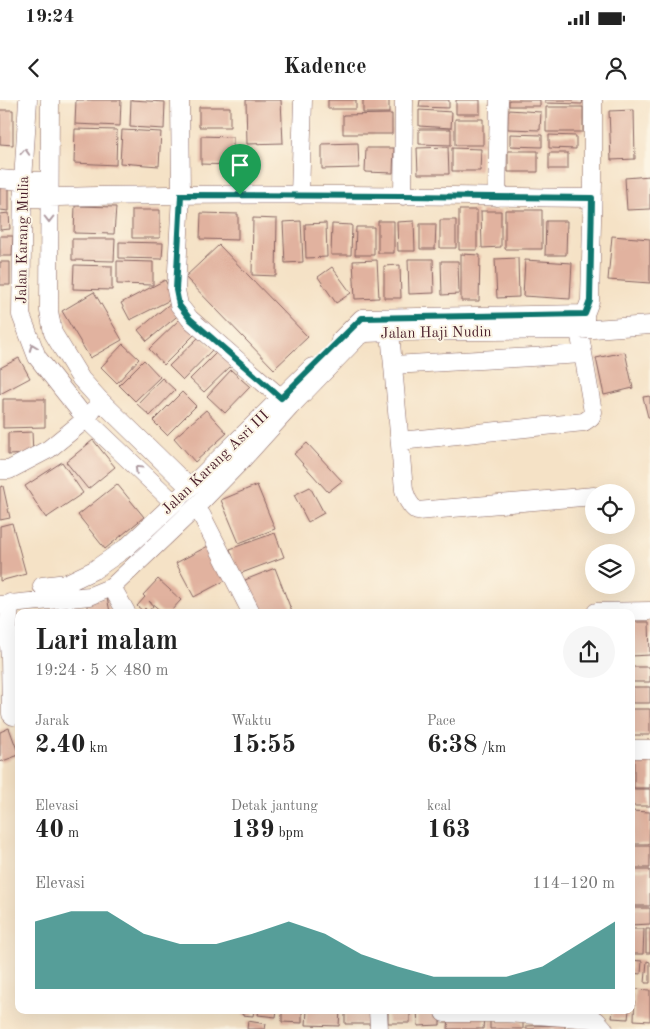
<!DOCTYPE html>
<html lang="id">
<head>
<meta charset="utf-8">
<style>
  :root { --surface:#fff; --page:#f6f6f6; --text:#222; --muted:#767676; --accent:#0f766e }
  body { margin:0; font-family:"Old Standard TT",serif; background:var(--page); color:var(--text); height:100vh; display:flex; flex-direction:column; font-size:19px; white-space:nowrap }
  * { box-sizing:border-box; margin:0 }
  p { font-size:16px; color:var(--muted) }
  .icon { flex:none; width:28px; height:28px; fill:none; stroke:currentColor; stroke-width:2; stroke-linecap:round; stroke-linejoin:round }
  .map { position:relative; flex:1; overflow:hidden }
  .sheet { position:absolute; left:15px; top:509px; width:620px; height:405px; display:flex; flex-direction:column; background:var(--surface); border-radius:10px; box-shadow:0 5px 20px #0002 }
  .sheet>* { flex:none }
  .fabs { position:absolute; left:585px; top:384px; display:grid; gap:10px }
  .fabs a { display:grid; place-items:center; width:50px; height:50px; border-radius:50%; background:var(--surface); box-shadow:0 5px 20px #0002; font-size:25px }
  .pin { position:absolute; display:grid; place-items:center; width:42px; height:42px; color:#fff; margin:-51px -21px; border-radius:50% 50% 50% 0; rotate:-45deg; box-shadow:0 0 5px #0007 }
  .pin .icon { rotate:45deg }
  .round { display:grid; place-items:center; flex:none; width:52px; height:52px; border-radius:26px; background:var(--page) }
  .head { display:flex; align-items:center; justify-content:space-between; height:85px; padding:0 20px }
  h1 { font-size:28px; font-weight:800; line-height:38px }
  .stats { display:grid; grid-template-columns:repeat(3,1fr); gap:8px; height:85px; padding:5px 20px }
  .stats div { display:grid; align-content:center }
  .stats b { font-size:25px; font-weight:800 }
  .stats small { font-size:14px; font-weight:400 }
  .stats p { font-size:14px }
  .chart { height:140px; padding:10px 20px }
  .chart p { display:flex; justify-content:space-between }
  .chart svg { width:100%; height:90px; margin-top:5px; fill:var(--accent); opacity:.7 }
  .status { display:flex; justify-content:space-between; align-items:center; height:35px; padding:0 25px; background:var(--surface); direction:ltr }
  .status svg { height:14px; fill:currentColor }
  header { display:flex; justify-content:space-between; align-items:center; height:65px; padding:0 20px; background:var(--surface); font-size:22px; font-weight:800 }
  .map>svg:first-child { display:block }
  .building { fill:#e1b29f }
  .lines { fill:none; stroke-linecap:round; stroke-linejoin:round }
  .minor-casing { stroke:#866361; stroke-width:19 }
  .minor { stroke:#fff; stroke-width:18 }
  .oneway { stroke:#ae9aa0 }
  .route-casing { stroke:#fff; stroke-width:10 }
  .route { stroke:#0f766e; stroke-width:6 }
  .labels { text-anchor:middle; stroke-width:4; stroke-linejoin:round; paint-order:stroke }
  .street-label { font-size:15px; fill:#4a1f2b; stroke:#fcf5e5 }
</style>
</head>
<body>
<div class="status"><b>19:24</b><svg viewBox="0 0 49 12"><path d="M0 12V9h3v3zM5 12V6h3v6zM10 12V3h3v9zM15 12V0h3v12zM26 1h20v11H26zM47 4h2v5h-2z"/></svg></div>
<header><svg class="icon" aria-label="back" viewBox="0 0 24 24"><path d="M15 5l-7 7 7 7"/></svg>Kadence<svg class="icon" aria-label="person" viewBox="0 0 24 24"><circle cx="12" cy="8" r="4"/><path d="M4 21q1-7 8-7t8 7"/></svg></header>
<div class="map">
<svg width="650" height="929" viewBox="0 0 650 929">
  <rect width="100%" height="100%" fill="#fcf5e5"/>
  <filter id="ink" filterUnits="userSpaceOnUse"><feTurbulence type="fractalNoise" baseFrequency=".02" numOctaves="2"/><feDisplacementMap in="SourceGraphic" scale="10" xChannelSelector="R" yChannelSelector="G"/><feConvolveMatrix kernelMatrix="1 2 1 2 8 2 1 2 1" color-interpolation-filters="sRGB"/></filter>
  <filter id="wash" filterUnits="userSpaceOnUse"><feTurbulence type="fractalNoise" baseFrequency=".0096" numOctaves="4" result="noise"/><feDisplacementMap in="SourceGraphic" scale="20" xChannelSelector="R" yChannelSelector="G"/><feGaussianBlur stdDeviation="1.12" result="paint"/><feColorMatrix in="noise" values="0 0 0 0 0 0 0 0 0 0 0 0 0 0 0 0 0 1.4 0 .05"/><feComposite in="paint" operator="in"/></filter>
  <g filter="url(#wash)">
    <rect width="100%" height="100%" fill="#f5e2c6"/>
    <g id="blocks">
      <path class="building" d="M76 0H121L120 26 75 24Z
        M131 0 165 2 164 29 130 27Z
        M246 0H281L283 43 247 44Z
        M328 0H356V9H328Z
        M363 0H389V13H363Z
        M420 0H449V8L419 7Z
        M456 0H480V14H456Z
        M509 0H540V6H509Z
        M545 0H583L582 4 545 3Z
        M199 7H230V27H199Z
        M546 7H583V32H546Z
        M0 10H13V45L0 44Z
        M419 10 452 12 451 28 419 26Z
        M508 10 541 12 540 30 508 29Z
        M634 10 635 59 611 60 609 11Z
        M392 14V34H343V15Z
        M455 19H483V45H455Z
        M75 29 117 30 116 65 74 63Z
        M419 29H451V45L419 44Z
        M122 30 161 32 159 66 120 63Z
        M510 34 542 35V47L510 46Z
        M549 35 576 36V49L549 48Z
        M201 36 233 37V65L201 64Z
        M358 43 359 68 322 69V44Z
        M448 47 449 74H418L417 48Z
        M366 48H394L393 73 365 72Z
        M452 48 481 49 480 71H452Z
        M508 51H538V72H508Z
        M549 53H568V69H549Z
        M650 76V109L627 110 625 78Z
        M0 80 9 81V111L0 110Z
        M75 106 116 107 114 134 74 133Z
        M132 110H160V138H132Z
        M459 110H477V150H459Z
        M505 110H542V149H505Z
        M481 111H501V147L482 148Z
        M9 113 10 129 0 130V114Z
        M201 113 238 114V140L200 139Z
        M253 118 277 119 276 176 252 175Z
        M440 120H456V148H440Z
        M301 121 303 162 285 163 283 122Z
        M378 121H394V153H378Z
        M414 121 415 151H398L397 122Z
        M546 121H567L566 155H545Z
        M326 123 327 157 306 158 305 124Z
        M332 124 352 125 351 155H331Z
        M420 124H436L435 149H420Z
        M356 127H374V155H355Z
        M0 136H13L12 156H0Z
        M612 136 650 139V183L608 180Z
        M72 139H115L114 161 72 160Z
        M119 142 163 143 162 159 119 158Z
        M219 145 308 237 274 269 185 177Z
        M461 154 480 155 479 201H461Z
        M518 158 519 197 497 198 495 159Z
        M408 159H433L434 193 409 194Z
        M377 160 379 198 355 199 353 161Z
        M525 160 572 163 570 199 523 196Z
        M117 161 153 162V185L117 184Z
        M441 161H458L459 194 442 195Z
        M0 162H10V185H0Z
        M74 165 112 166V190L73 189Z
        M400 165 401 198H384V166Z
        M332 167 351 193 336 203 318 177Z
        M165 180 174 198 130 220 121 203Z
        M94 192 122 240 90 258 62 211Z
        M172 202 181 213 147 241 138 230Z
        M182 217 197 232 164 265 149 249Z
        M200 236 213 249 183 280 169 266Z
        M123 244 139 259 117 283 101 267Z
        M218 251 232 265 204 292 190 279Z
        M625 252 633 288 604 295 596 258Z
        M19 258 30 278 0 294V268Z
        M144 260 160 277 135 301 119 285Z
        M231 270 250 287 225 313 207 296Z
        M162 278 175 290 150 316 137 304Z
        M182 292 196 306 167 335 153 321Z
        M650 296V317H648L643 297Z
        M3 299H45V327L3 328Z
        M206 310 227 333 195 362 174 338Z
        M32 332 33 354 8 355V333Z
        M93 340 115 367 88 389 66 362Z
        M307 343 342 381 328 392 294 354Z
        M62 362 83 393 46 418 25 386Z
        M117 384 144 417 105 449 78 415Z
        M257 385 275 429 239 443 221 400Z
        M3 386 10 418 0 420V387Z
        M310 387 324 413 308 422 294 395Z
        M12 423 26 474 0 481V426Z
        M275 433 284 457 239 474 230 449Z
        M210 445 228 479 194 497 176 463Z
        M275 468 292 512H258L245 480Z
        M158 479 181 500 170 512H162L149 501 153 506 148 512 145 508 143 511 137 506 145 497 143 495Z
        M107 497 110 512H89L87 501Z
        M631 522H649L650 555 631 556Z
        M631 567H650V582H631Z
        M632 587H650V603H632Z
        M631 609H650V635H631Z
        M9 628 19 655 0 662V632Z
        M634 652H650V688H634Z
        M631 689H650V706H631Z
        M631 711 650 712 649 744H631Z
        M631 746H650V768H631Z
        M631 770H650V806H631Z
        M631 808H650V824L631 825Z
        M631 829H644L643 854H631Z
        M646 829H650V853H646Z
        M631 860 642 861 641 874 631 873Z
        M647 861 650 862V883H645Z
        M635 889 650 890V921L634 920Z
        M243 910H254L253 916 242 915Z
        M259 910H277L276 917 258 915Z
        M282 910H302V923L282 922Z
        M307 910H340L339 926 306 925Z
        M345 910H375V924H345Z
        M388 910H410V923H388Z
        M417 910H440V925L418 926Z
        M613 910H629L628 919 612 918Z
        M449 915 484 916 483 929H448Z
        M248 921 266 924 265 929H247Z
        M490 921 523 922V929H490Z
        M565 925V929H526V926Z"/>
    </g>
  </g>
  <g filter="url(#ink)">
    <use href="#blocks" fill-opacity="0" stroke="#866361" stroke-width="1"/>
    <g class="lines">
      <defs>
        <path id="minor" d="M28 0 23 81 21 215 37 257 86 319 174 403
          M50 0 49 211 53 233 81 279 100 300 189 387
          M180 0 181 95 176 190 179 205 190 219 281 298
          M0 79 23 81H49
          M300 95 303 0
          M403 96 404 0
          M497 97 499 0
          M22 98C212 92 402 95 592 98
          M585 226V214L590 201 593 82V0
          M390 232 404 390C407 399 409 405 417 411L594 396
          M340 240 362 218 585 214
          M393 265 583 254
          M400 341 584 322 591 317 593 312 579 230
          M0 370H9L49 349 86 319 92 311
          M196 407 202 416 251 512
          M42 486 67 483 94 470 127 447 174 403 312 267
          M112 487 126 512
          M10 503 8 535 10 558 11 614 13 616 19 615
          M0 505 90 496 112 487 196 407 241 361 290 307 359 236 366 233 390 232 579 230 650 225
          M596 512 650 511
          M631 649H650
          M378 910 379 929
          M444 913H505L594 919 597 921 604 929"/>
      </defs>
      <use href="#minor" class="minor-casing"/>
      <use href="#minor" class="minor"/>
    </g>
    <defs><path id="oneway-chevron" d="M-2-3.5L2.5 0L-2 3.5" fill="none" stroke-width="1.6" stroke-linecap="round" stroke-linejoin="round" transform="scale(1.25)"/></defs>
    <g class="oneway">
      <use href="#oneway-chevron" transform="translate(25 52) rotate(-86)"/>
      <use href="#oneway-chevron" transform="translate(49 119) rotate(90)"/>
      <use href="#oneway-chevron" transform="translate(33 247) rotate(-111)"/>
      <use href="#oneway-chevron" transform="translate(138 369) rotate(-136)"/>
    </g>
  </g>
  <g class="lines" filter="url(#ink)">
    <defs>
      <path id="route" d="M181 95 403 96 592 98 590 201 585 214 362 218 281 298 190 219 179 205 176 190Z"/>
    </defs>
    <use href="#route" class="route-casing"/>
    <use href="#route" class="route"/>
  </g>
  <g class="labels">
    <g class="street-label">
      <text transform="translate(22 140) rotate(-89)" y="5">Jalan Karang Mulia</text>
      <text transform="translate(436 232) rotate(-1)" y="5">Jalan Haji Nudin</text>
      <text transform="translate(215 362) rotate(-44)" y="5">Jalan Karang Asri III</text>
    </g>
  </g>
</svg>
<div class="fabs">
<a><svg class="icon" aria-label="locate" viewBox="0 0 24 24"><circle cx="12" cy="12" r="6"/><path d="M12 2v4M12 18v4M2 12h4M18 12h4"/></svg></a>
<a><svg class="icon" aria-label="layers" viewBox="0 0 24 24"><path d="M12 4l9 5-9 5-9-5zM3 14l9 5 9-5"/></svg></a>
</div>
<div class="pin" style="left:240px;top:95px;background:#1e9e55"><svg class="icon" aria-label="arrive" viewBox="0 0 24 24"><path d="M6 21V4h12l-3 4 3 4H6"/></svg></div>
<section class="sheet">
<div class="head"><div><h1>Lari malam</h1><p>19:24 · 5 × 480 m</p></div><a class="round"><svg class="icon" aria-label="share" viewBox="0 0 24 24"><path d="M12 15V3M7 8l5-5 5 5M5 13v7h14v-7"/></svg></a></div>
<div class="stats">
<div><p>Jarak</p><b>2.40<small> km</small></b></div>
<div><p>Waktu</p><b>15:55</b></div>
<div><p>Pace</p><b>6:38<small> /km</small></b></div>
</div>
<div class="stats">
<div><p>Elevasi</p><b>40<small> m</small></b></div>
<div><p>Detak jantung</p><b>139<small> bpm</small></b></div>
<div><p>kcal</p><b>163</b></div>
</div>
<div class="chart"><p><span>Elevasi</span>114–120 m</p>
<svg viewBox="0 0 160 44" preserveAspectRatio="none"><path d="M0 44V11L10 6L20 6L30 17L40 22L50 22L60 17L70 11L80 17L90 27L100 33L110 38L120 38L130 38L140 33L150 22L160 11V44z"/></svg>
</div>
</section>
</div>
</body>
</html>
